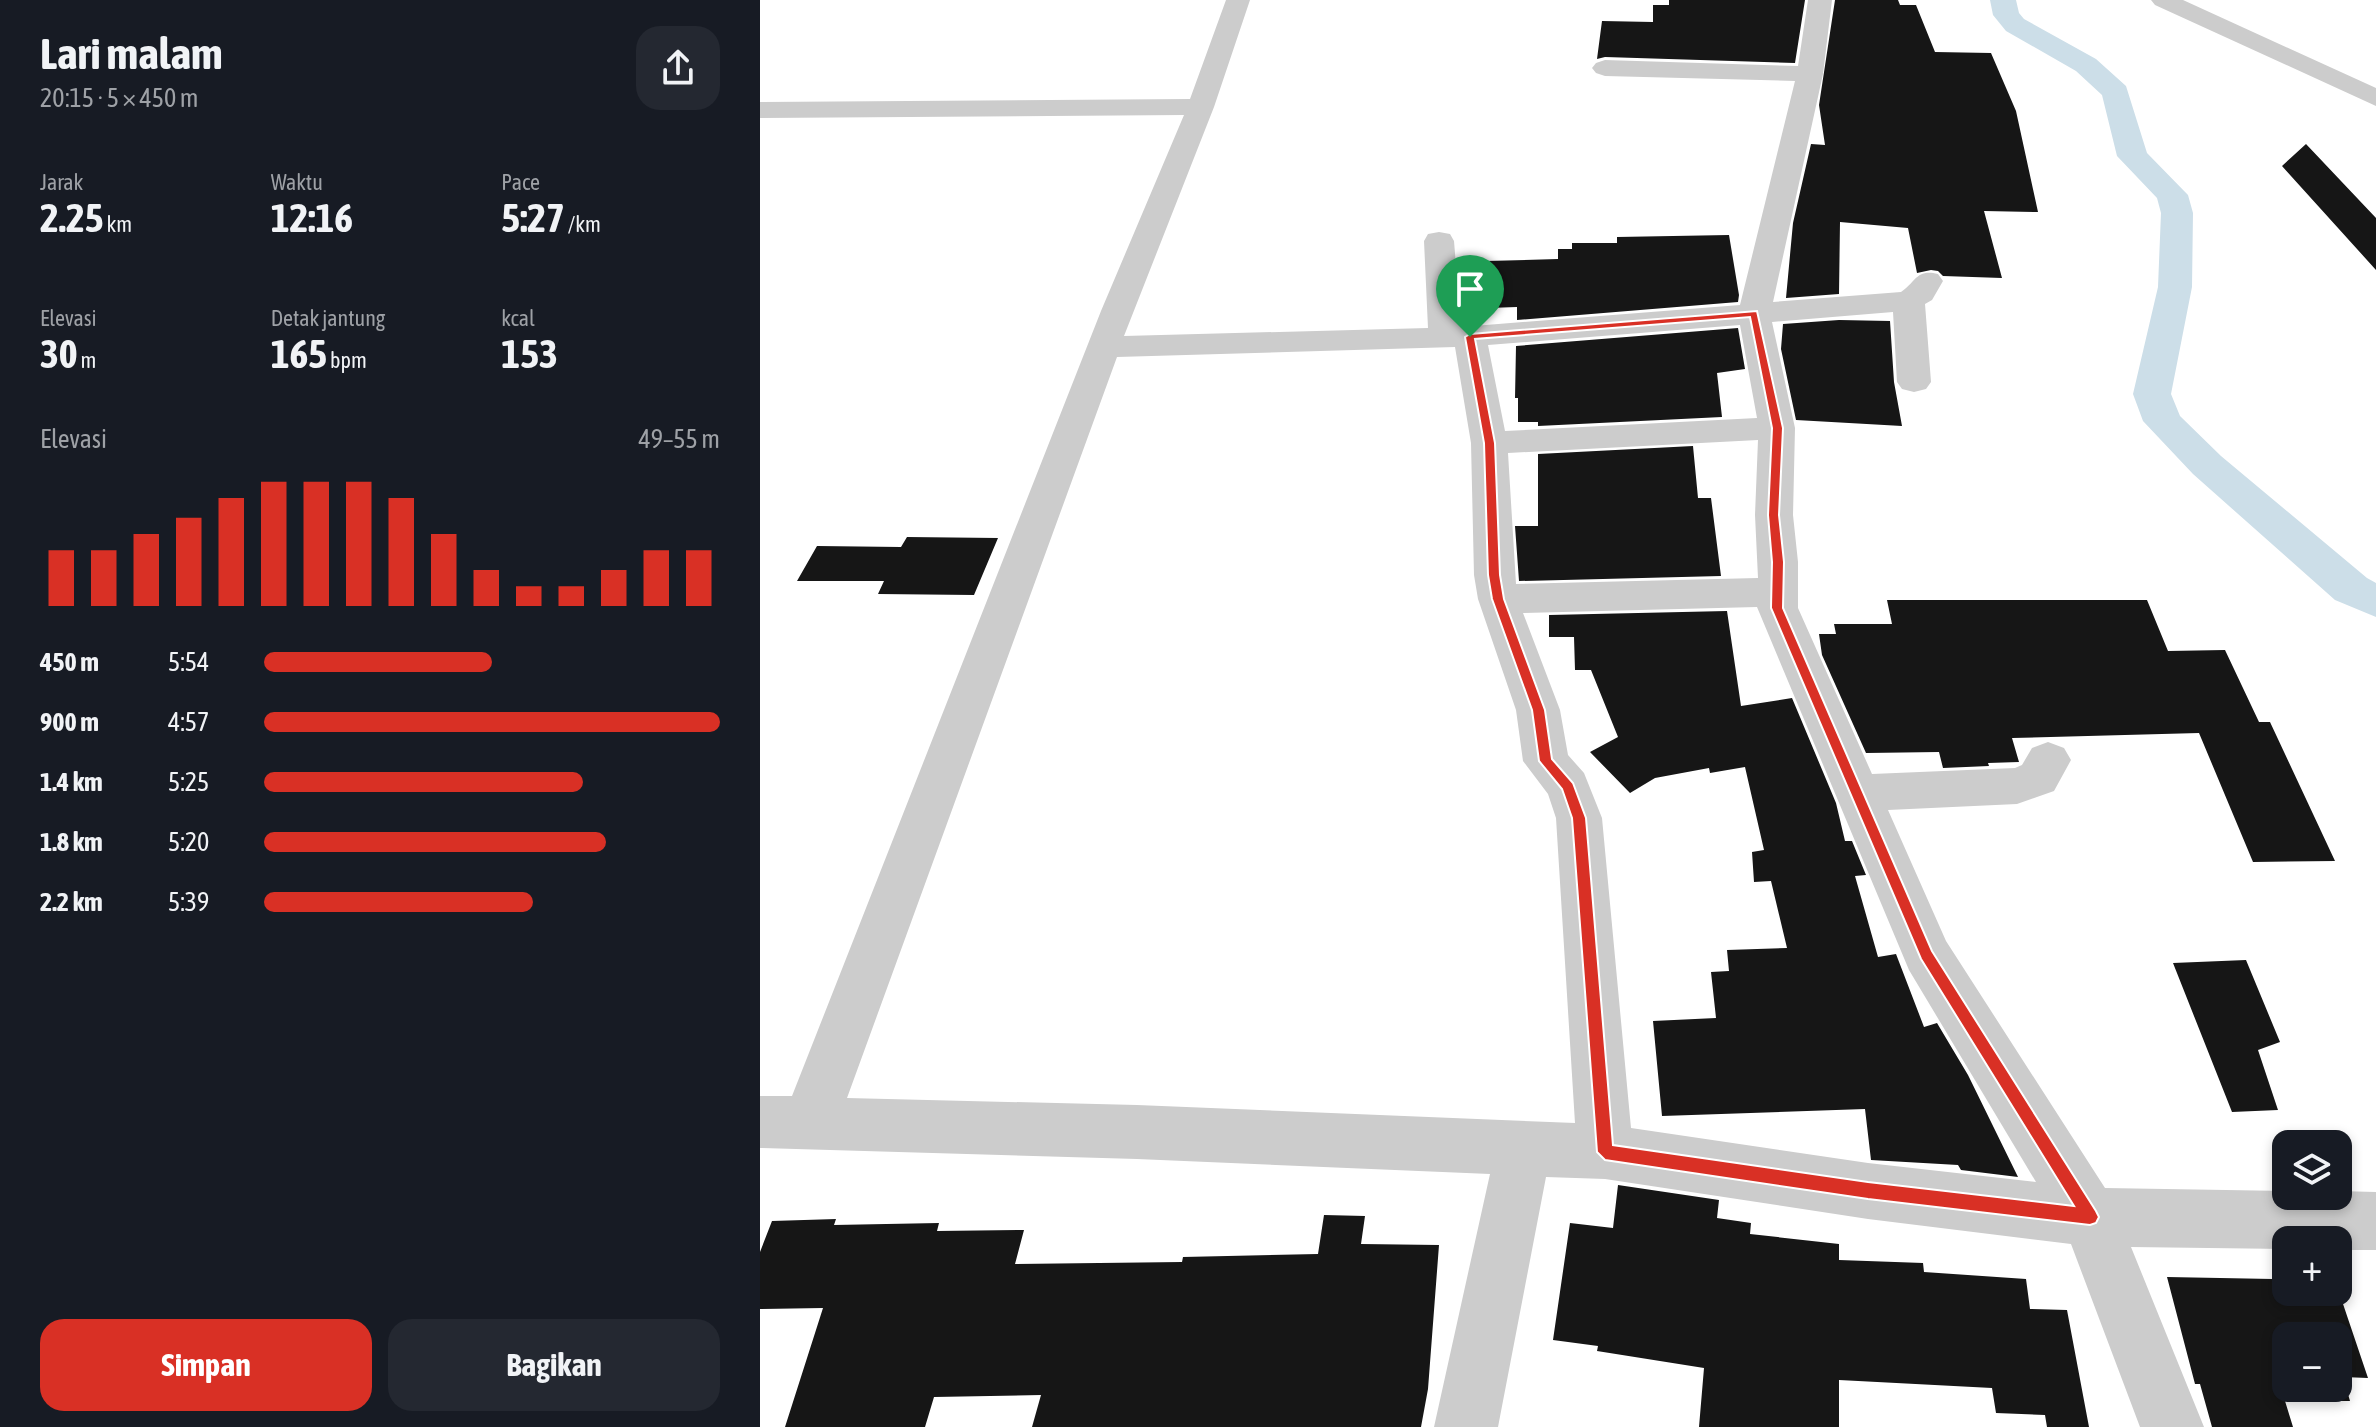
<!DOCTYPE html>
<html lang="id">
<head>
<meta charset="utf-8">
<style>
  :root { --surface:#171b24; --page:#242831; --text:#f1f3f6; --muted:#9ea1a6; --accent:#d93025 }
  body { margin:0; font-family:"Asap Condensed",sans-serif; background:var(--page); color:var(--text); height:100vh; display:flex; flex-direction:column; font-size:30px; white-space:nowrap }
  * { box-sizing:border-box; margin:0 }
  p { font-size:26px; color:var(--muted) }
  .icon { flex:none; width:44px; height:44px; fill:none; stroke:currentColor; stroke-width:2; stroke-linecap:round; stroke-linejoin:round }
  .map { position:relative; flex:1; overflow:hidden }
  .sheet { display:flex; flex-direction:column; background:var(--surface); width:760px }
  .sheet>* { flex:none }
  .tools { position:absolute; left:1512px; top:1130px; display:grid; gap:16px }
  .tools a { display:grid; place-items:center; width:80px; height:80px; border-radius:16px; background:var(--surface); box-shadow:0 4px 12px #0003; font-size:40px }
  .pin { position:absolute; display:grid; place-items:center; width:68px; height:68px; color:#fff; margin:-82px -34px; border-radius:50% 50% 50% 0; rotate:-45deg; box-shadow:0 0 8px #0007 }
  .pin .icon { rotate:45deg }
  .round { display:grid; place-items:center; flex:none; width:84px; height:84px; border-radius:24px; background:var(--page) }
  .summary { display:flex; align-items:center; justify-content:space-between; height:136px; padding:0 40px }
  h1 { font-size:44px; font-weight:700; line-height:60px }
  .figures { display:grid; grid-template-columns:repeat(3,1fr); gap:12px; height:136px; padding:8px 40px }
  .figures div { display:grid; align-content:center }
  .figures b { font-size:40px; font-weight:700 }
  .figures small { font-size:22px; font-weight:400 }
  .figures p { font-size:22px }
  .chart { height:224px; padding:16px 40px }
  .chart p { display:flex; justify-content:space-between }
  .chart svg { width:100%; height:144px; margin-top:8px; stroke:var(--accent); stroke-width:6 }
  .cta { display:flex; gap:16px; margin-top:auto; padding:16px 40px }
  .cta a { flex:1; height:92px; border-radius:24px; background:var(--accent); color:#fff; font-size:32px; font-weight:700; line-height:92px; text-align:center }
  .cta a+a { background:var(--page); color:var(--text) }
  ul { padding:0 40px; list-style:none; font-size:26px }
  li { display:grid; grid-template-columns:128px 96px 1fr; align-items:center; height:60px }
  li i { height:20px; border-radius:10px; background:var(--accent) }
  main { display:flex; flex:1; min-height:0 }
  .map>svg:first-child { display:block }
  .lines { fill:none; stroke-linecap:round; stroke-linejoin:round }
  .canal { fill:#ccdee8; fill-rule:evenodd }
  .building { fill:#161616; fill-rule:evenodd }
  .minor { fill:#ccc; fill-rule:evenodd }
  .route { fill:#d93025; stroke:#fff; stroke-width:2; fill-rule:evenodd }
</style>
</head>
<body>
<main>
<section class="sheet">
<div class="summary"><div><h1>Lari malam</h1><p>20:15 · 5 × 450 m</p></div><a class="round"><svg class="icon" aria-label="share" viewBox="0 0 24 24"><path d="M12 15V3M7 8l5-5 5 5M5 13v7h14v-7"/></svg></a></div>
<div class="figures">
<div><p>Jarak</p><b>2.25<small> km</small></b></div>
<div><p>Waktu</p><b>12:16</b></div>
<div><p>Pace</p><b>5:27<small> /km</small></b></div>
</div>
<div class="figures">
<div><p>Elevasi</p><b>30<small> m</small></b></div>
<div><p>Detak jantung</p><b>165<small> bpm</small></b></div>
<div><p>kcal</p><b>153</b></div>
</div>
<div class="chart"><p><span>Elevasi</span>49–55 m</p>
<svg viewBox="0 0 160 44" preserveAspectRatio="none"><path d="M5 44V27M15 44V27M25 44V22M35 44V17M45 44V11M55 44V6M65 44V6M75 44V6M85 44V11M95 44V22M105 44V33M115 44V38M125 44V38M135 44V33M145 44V27M155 44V27"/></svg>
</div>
<ul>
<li><b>450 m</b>5:54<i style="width:50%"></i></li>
<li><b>900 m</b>4:57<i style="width:100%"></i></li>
<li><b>1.4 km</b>5:25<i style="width:70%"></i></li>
<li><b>1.8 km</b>5:20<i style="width:75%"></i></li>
<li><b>2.2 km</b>5:39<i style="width:59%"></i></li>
</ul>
<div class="cta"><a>Simpan</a><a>Bagikan</a></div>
</section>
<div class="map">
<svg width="1616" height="1427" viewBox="0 0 1616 1427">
  <rect width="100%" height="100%" fill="#fff"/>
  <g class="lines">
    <path class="canal" d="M1230 0H1256L1259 13 1264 19 1336 59 1366 86 1387 153 1428 195 1433 213 1432 287 1411 394 1420 416 1461 456 1607 578 1616 583V617L1575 600 1433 474 1383 421 1373 394 1398 287 1401 213 1397 198 1357 156 1342 95 1316 71 1246 31 1233 15Z"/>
  </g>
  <path class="building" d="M909 0H1045L1035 63 845 57 837 59 842 21 893 22V5H909Z
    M1075 0H1138L1140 5H1156L1175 52 1231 53 1256 111 1278 212 1224 211 1242 278 1183 276 1178 271 1171 270 1157 273 1148 228 1080 222 1079 294 1026 298 1033 223 1051 144 1065 145 1059 105Z
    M1546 144 1616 218V270L1522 166Z
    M969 235 979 295 978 302 757 320V307L728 308 726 261 798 259V249H812V243H857V237Z
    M1079 320 1130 321 1134 382 1142 426 1036 420 1021 349 1023 324Z
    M978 328 985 369 957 373 962 417 778 426V422H758V398H755L756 346Z
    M933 446 938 498H951L961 576 759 581 755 526H778V454Z
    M147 537 238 538 214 595 118 594 124 581H37L57 546 141 547Z
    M1127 600H1387L1408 651 1465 650 1499 722H1510L1575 861 1493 862 1439 733 1252 738 1259 762 1228 763 1229 766 1183 768 1179 752 1106 753 1062 655 1059 634H1076L1074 624H1132Z
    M967 611 981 706 1032 698 1076 803 1085 841H1092L1106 875 1095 876 1118 957 1136 954 1164 1027 1177 1023 1208 1075 1258 1177 1201 1170 1198 1165 1111 1160 1105 1109 902 1116 893 1021 956 1018 951 972 969 971 967 950 1027 948 1011 881 994 882 992 852 1004 850 985 767 950 773 949 768 895 778 870 793 830 752 858 737 831 670H815L814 637H789V615Z
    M1486 960 1520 1042 1498 1050 1518 1110 1472 1112 1413 963Z
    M858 1185 959 1200 957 1218 991 1223 990 1234 1079 1244V1260L1163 1263 1164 1272 1266 1279 1270 1309 1307 1310 1329 1427H1287L1285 1415 1236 1413 1232 1388 1079 1380V1427H939L944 1368 837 1351 838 1346 793 1340 810 1223 853 1228Z
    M564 1215 605 1216 601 1244 679 1245 668 1389 661 1427H272L281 1395 174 1397 165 1427H25L63 1308 0 1309V1252L12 1221 76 1219 74 1225 179 1223 177 1231 264 1230 255 1264 422 1262 423 1257 558 1254Z
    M1407 1277 1513 1279 1518 1296 1581 1298 1608 1378 1583 1377 1590 1401H1525L1533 1427H1452L1440 1384H1435ZM1526 1336H1578V1388H1526Z"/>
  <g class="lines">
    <path class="minor" d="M466 0H490L454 107 364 336 668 328 664 241 668 234 679 232 690 234 694 241 701 327 980 305 1035 81 845 76 836 73 832 68 836 63 845 60 1038 66 1048 0H1072L1063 74 1013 302 1141 292C1157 281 1156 269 1178 274L1183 281 1172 300 1165 304 1171 382 1166 389 1154 392 1142 389 1137 382 1133 312 1012 322 1035 428 1033 515 1038 562V608L1112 774 1255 768 1262 765 1272 748 1288 742 1304 748 1311 760 1294 791 1257 804 1128 810 1186 941 1345 1188 1526 1191V1196H1578V1191L1616 1192V1250H1578V1240H1526V1249L1371 1247 1444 1427H1380L1311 1244 1108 1219 845 1179 786 1177 738 1427H674L730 1174 377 1159 0 1148V1096H32L341 311 424 115 0 118V102L430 99ZM980 325 997 418 745 431 728 345ZM695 347 711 443 714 575 718 599 756 710 763 761 788 794 796 818 815 1123 377 1105 87 1098 357 357ZM998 440 995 515 998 578 756 584 748 453ZM997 607 1149 970 1276 1182 1108 1163 871 1128 842 818 824 773 808 755 800 710 763 613Z
      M1391 0H1423L1616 88V106L1395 5Z"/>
  </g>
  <path class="route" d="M997 311 1023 428 1019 515 1024 562 1023 608 1172 951 1336 1211 1339 1217 1336 1223 1330 1225 1108 1199 845 1160 837 1152 812 818 802 789 779 761 772 710 732 599 728 575 724 443 705 337 710 334ZM990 317 1012 428 1008 515 1012 562 1011 608 1161 959 1314 1206 1108 1182 853 1145 826 818 813 783 792 759 785 710 744 599 740 575 735 443 715 339Z"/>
</svg>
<div class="tools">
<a><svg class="icon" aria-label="layers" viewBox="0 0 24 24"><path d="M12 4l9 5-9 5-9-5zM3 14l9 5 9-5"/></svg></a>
<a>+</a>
<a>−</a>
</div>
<div class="pin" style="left:710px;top:337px;background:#1e9e55"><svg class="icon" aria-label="arrive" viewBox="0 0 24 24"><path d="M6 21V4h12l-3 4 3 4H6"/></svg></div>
</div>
</main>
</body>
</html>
